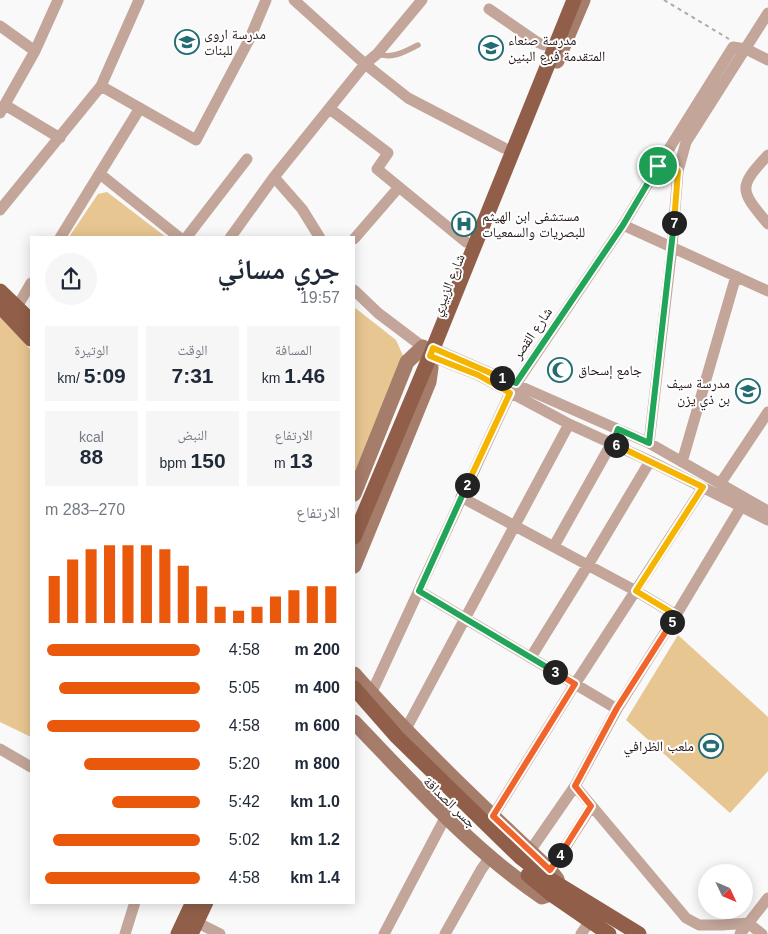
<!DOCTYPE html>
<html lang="ar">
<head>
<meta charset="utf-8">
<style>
  :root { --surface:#fff; --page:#f6f6f7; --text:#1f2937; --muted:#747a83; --accent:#ea580c }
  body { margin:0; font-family:Arial,"Noto Naskh Arabic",sans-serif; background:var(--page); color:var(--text); direction:rtl; height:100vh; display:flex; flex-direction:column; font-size:19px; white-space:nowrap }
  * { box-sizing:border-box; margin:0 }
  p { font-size:16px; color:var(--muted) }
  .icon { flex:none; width:28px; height:28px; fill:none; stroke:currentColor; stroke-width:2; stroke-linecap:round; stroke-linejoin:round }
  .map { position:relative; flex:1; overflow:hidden; direction:ltr }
  .sheet { position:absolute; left:30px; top:236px; width:325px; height:668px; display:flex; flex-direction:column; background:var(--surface); border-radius:0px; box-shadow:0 2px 12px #0003; direction:rtl }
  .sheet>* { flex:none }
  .needle { width:32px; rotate:134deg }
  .fabs { position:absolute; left:698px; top:864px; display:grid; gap:10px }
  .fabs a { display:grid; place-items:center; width:55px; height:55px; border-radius:50%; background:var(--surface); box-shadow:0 2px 12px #0003; font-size:25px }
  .pin { position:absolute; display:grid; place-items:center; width:42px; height:42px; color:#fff; margin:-21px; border:2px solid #fff; border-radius:50%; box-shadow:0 1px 5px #0007 }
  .km { position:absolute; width:25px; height:25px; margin:-12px; border-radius:50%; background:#222; color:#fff; font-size:14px; line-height:25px; text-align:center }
  .round { display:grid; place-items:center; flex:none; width:52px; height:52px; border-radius:26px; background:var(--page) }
  .headline { display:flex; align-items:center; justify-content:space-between; height:85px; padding:0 15px }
  h1 { font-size:28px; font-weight:700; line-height:38px }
  .stats { display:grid; grid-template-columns:repeat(3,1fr); gap:8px; height:85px; padding:5px 15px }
  .stats div { display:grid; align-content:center; border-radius:0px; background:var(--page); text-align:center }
  .stats b { font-size:21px; font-weight:700 }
  .stats small { font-size:14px; font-weight:400 }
  .stats p { font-size:14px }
  .chart { height:140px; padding:10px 15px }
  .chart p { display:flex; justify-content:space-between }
  .chart svg { width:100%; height:90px; margin-top:5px; stroke:var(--accent); stroke-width:6 }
  ul { padding:0 15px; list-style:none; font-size:16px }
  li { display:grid; grid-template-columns:80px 60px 1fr; align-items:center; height:38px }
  li i { height:12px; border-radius:6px; background:var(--accent) }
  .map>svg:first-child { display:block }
  .green { fill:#e7c691 }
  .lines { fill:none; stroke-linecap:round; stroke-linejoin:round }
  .path { stroke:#afaaaa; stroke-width:2; stroke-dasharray:4 4; stroke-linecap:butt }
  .service { stroke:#c3a599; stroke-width:5.5 }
  .minor { stroke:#c3a599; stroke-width:11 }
  .secondary { stroke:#a67c6a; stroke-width:15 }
  .primary { stroke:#915f49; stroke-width:15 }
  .split-1-casing { stroke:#fff; stroke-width:10 }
  .split-2-casing { stroke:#fff; stroke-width:10 }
  .split-3-casing { stroke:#fff; stroke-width:10 }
  .split-4-casing { stroke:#fff; stroke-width:10 }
  .split-5-casing { stroke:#fff; stroke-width:10 }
  .split-6-casing { stroke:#fff; stroke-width:10 }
  .split-7-casing { stroke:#fff; stroke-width:10 }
  .split-8-casing { stroke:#fff; stroke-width:10 }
  .split-1 { stroke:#22a559; stroke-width:6 }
  .split-2 { stroke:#f5b400; stroke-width:6 }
  .split-3 { stroke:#22a559; stroke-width:6 }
  .split-4 { stroke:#f0652b; stroke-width:6 }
  .split-5 { stroke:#f0652b; stroke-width:6 }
  .split-6 { stroke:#f5b400; stroke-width:6 }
  .split-7 { stroke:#22a559; stroke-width:6 }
  .split-8 { stroke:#f5b400; stroke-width:6 }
  .labels { text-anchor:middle; stroke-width:4; stroke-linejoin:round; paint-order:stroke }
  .poi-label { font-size:14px; fill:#251718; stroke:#fff; text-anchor:start }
  .street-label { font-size:14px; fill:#251718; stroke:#fff }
</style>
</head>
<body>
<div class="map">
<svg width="768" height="934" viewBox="0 0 768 934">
  <rect width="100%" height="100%" fill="#f9f9f9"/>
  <path class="green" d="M107 192 166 237H69L98 194Z
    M354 307 396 340 404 358 354 480Z
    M0 316 31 350V737L0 722Z
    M678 635 768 717V771L730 813 626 720Z"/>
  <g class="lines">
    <path class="path" d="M664 0 729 39"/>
    <path class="service" d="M377 54C393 59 404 52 418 45"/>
    <path class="minor" d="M294 0 365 64 408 98 504 148
      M489 9 537 42 544 45
      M0 26 35 51
      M101 86 196 140 250 38 266 0
      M5 105 60 138
      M330 109 388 153 377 169 466 242
      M0 113 35 51 58 0
      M768 155C737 188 740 190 768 224
      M100 174 180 238
      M274 177 302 209 320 238
      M0 210 101 86 139 0
      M623 225 768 291
      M60 238 140 108
      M186 238 247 159
      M230 238 274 177 365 64 377 54 422 0
      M354 239 399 187
      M354 290 378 313 423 347
      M17 307 31 283
      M433 348 649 443 768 511
      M430 356 478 375 569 424 650 461 768 520
      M649 443 672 247 678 171 686 142 768 13
      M682 462 736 276
      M720 484 768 412
      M461 497 636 591 676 615
      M554 546 615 437
      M419 591 617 709
      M531 657 588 565 650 461
      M371 694 510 393 623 225 662 160 733 47 746 49 768 60
      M406 729 569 424
      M0 749 31 767
      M575 786 686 918 699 925H722L748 923 762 934
      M493 816 575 684 703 487
      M530 851 575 786 617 709 676 615 741 507
      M546 877 591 807
      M196 922 220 934
      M125 934 135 902
      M384 934 446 816
      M445 934 481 870 490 857
      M581 934 590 921
      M740 934 768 898"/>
    <path class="secondary" d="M557 61 583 0
      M354 494 407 362 423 347
      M354 566 429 382 431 368 430 356
      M354 674C415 743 483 807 550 870L557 879 558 884
      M354 722C413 783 471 849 542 897L551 894"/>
    <path class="primary" d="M0 291 31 321
      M0 306 31 339
      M354 537 430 356 574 0
      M354 688 397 737 520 857 546 877 639 934
      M528 875 551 894 609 934
      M178 934 193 902
      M191 934 206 902"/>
  </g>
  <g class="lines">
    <defs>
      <path id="split-1" d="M502 378 516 383 623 225 658 166"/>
      <path id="split-2" d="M467 485 510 393 478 375 430 356 433 348 502 378"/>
      <path id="split-3" d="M467 485 419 591 555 672"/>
      <path id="split-4" d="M555 672 575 684 493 816 550 870 560 855"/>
      <path id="split-5" d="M560 855 591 806 575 786 617 708 672 622"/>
      <path id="split-6" d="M616 445 703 487 636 591 676 615 672 622"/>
      <path id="split-7" d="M616 445 613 443 618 429 649 443 674 223"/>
      <path id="split-8" d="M658 166 662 160 678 171 674 223"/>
    </defs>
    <use href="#split-1" class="split-1-casing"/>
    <use href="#split-2" class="split-2-casing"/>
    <use href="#split-3" class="split-3-casing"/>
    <use href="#split-4" class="split-4-casing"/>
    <use href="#split-5" class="split-5-casing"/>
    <use href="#split-6" class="split-6-casing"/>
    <use href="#split-7" class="split-7-casing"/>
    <use href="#split-8" class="split-8-casing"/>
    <use href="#split-1" class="split-1"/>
    <use href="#split-2" class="split-2"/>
    <use href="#split-3" class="split-3"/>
    <use href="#split-4" class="split-4"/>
    <use href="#split-5" class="split-5"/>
    <use href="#split-6" class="split-6"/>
    <use href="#split-7" class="split-7"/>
    <use href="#split-8" class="split-8"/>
  </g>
  <defs>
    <symbol id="school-ring" viewBox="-11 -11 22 22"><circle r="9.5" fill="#fff" stroke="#226d72" stroke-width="1.5"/><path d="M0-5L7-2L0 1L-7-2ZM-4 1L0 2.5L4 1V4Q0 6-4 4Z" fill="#226d72"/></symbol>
    <symbol id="hospital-ring" viewBox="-11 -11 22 22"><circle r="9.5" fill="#fff" stroke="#226d72" stroke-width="1.5"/><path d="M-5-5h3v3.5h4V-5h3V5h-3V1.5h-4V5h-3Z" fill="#226d72"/></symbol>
    <symbol id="mosque-ring" viewBox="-11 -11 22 22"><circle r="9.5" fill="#fff" stroke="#226d72" stroke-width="1.5"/><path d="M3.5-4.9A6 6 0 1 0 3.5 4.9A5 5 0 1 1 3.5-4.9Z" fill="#226d72"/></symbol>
    <symbol id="stadium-ring" viewBox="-11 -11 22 22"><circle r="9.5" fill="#fff" stroke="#226d72" stroke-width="1.5"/><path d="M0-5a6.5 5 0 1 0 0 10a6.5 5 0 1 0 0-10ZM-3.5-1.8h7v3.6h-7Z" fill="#226d72"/></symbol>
  </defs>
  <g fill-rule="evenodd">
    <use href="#school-ring" x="173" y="28" width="28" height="28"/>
    <use href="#school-ring" x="477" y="34" width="28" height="28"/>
    <use href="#hospital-ring" x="450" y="210" width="28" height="28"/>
    <use href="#mosque-ring" x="546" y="356" width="28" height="28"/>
    <use href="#school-ring" x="734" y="377" width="28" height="28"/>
    <use href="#stadium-ring" x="697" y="732" width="28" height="28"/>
  </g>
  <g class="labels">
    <g class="poi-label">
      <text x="204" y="39">مدرسة اروى<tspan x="204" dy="16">للبنات</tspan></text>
      <text x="508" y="45">مدرسة صنعاء<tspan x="508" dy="16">المتقدمة فرع البنين</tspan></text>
      <text x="482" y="221">مستشفى ابن الهيثم<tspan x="482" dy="16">للبصريات والسمعيات</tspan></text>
      <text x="578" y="375">جامع إسحاق</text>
      <text x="730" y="388" text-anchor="end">مدرسة سيف<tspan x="730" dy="16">بن ذي يزن</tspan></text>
      <text x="694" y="751" text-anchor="end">ملعب الظرافي</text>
    </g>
    <g class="street-label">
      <text transform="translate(448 285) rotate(-68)" y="5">شارع الزبيري</text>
      <text transform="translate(532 333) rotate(-56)" y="5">شارع القصر</text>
      <text transform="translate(450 802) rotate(44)" y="5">جسر الصداقة</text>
    </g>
  </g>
</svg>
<div class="fabs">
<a><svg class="needle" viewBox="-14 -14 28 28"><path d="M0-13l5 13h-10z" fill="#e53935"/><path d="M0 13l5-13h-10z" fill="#747a83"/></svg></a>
</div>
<div class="pin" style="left:658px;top:166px;background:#1e9e55"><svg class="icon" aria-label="arrive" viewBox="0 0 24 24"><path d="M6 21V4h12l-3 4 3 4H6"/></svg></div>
<b class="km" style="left:502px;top:378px">1</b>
<b class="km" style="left:467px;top:485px">2</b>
<b class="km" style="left:555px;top:672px">3</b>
<b class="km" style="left:560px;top:855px">4</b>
<b class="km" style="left:672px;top:622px">5</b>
<b class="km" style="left:616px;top:445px">6</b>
<b class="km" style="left:674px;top:223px">7</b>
<section class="sheet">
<div class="headline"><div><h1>جري مسائي</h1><p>19:57</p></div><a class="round"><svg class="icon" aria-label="share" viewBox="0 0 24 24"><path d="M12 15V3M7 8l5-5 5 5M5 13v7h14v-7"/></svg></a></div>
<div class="stats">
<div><p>المسافة</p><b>1.46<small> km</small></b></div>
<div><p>الوقت</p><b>7:31</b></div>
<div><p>الوتيرة</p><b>5:09<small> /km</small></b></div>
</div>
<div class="stats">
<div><p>الارتفاع</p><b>13<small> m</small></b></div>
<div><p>النبض</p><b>150<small> bpm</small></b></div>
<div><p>kcal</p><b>88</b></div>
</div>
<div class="chart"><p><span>الارتفاع</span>270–283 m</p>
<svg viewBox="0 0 160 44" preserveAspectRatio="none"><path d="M5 44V21M15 44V13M25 44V8M35 44V6M45 44V6M55 44V6M65 44V8M75 44V16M85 44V26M95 44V36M105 44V38M115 44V36M125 44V31M135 44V28M145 44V26M155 44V26"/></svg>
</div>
<ul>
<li><b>200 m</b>4:58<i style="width:99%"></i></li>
<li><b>400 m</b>5:05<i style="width:91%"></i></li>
<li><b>600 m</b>4:58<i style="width:99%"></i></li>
<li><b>800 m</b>5:20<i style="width:75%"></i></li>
<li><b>1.0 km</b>5:42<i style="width:57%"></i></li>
<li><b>1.2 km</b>5:02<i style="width:95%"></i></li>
<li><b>1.4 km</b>4:58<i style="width:100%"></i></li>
</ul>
</section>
</div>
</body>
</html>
